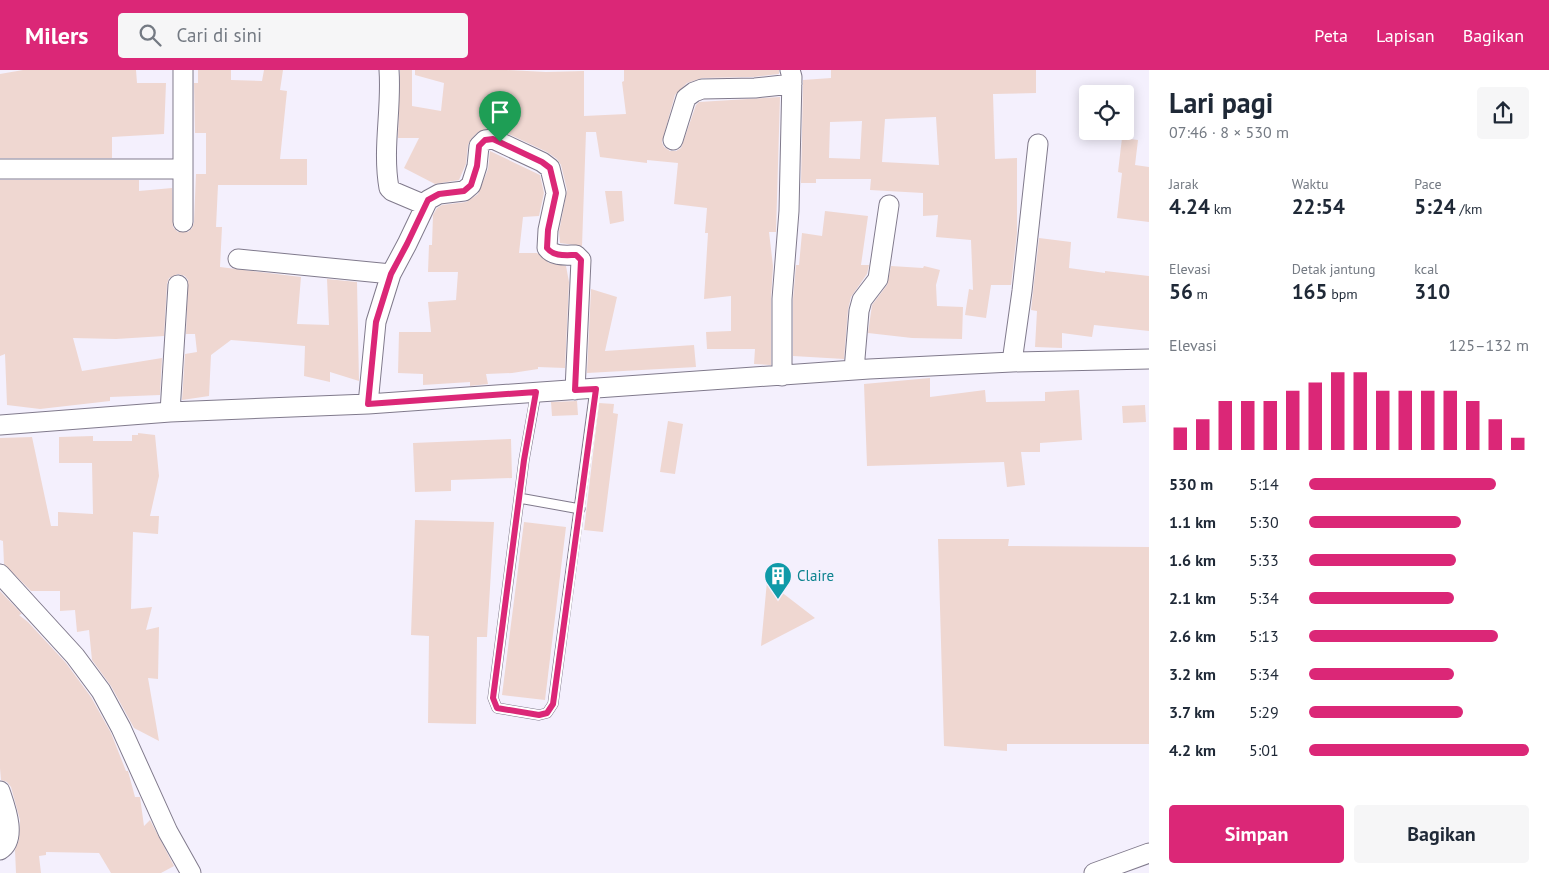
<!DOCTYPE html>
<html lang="id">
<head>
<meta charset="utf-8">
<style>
  :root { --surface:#fff; --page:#f6f6f7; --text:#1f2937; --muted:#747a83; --accent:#db2777 }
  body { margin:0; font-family:"PT Sans",sans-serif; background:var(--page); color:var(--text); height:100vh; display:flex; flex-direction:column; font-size:19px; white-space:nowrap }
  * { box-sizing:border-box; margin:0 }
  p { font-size:16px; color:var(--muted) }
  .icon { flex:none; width:28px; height:28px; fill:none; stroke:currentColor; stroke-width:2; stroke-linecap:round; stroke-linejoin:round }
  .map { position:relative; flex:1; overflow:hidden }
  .panel { display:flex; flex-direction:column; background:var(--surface); width:400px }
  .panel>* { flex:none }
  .buttons { position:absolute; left:1079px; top:15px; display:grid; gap:10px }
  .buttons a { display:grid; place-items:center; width:55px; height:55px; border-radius:5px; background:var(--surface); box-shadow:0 2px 12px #0003; font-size:25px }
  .pin { position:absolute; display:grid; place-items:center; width:42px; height:42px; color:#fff; margin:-51px -21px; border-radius:50% 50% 50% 0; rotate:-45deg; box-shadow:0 0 5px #0007 }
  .pin .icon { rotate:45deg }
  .round { display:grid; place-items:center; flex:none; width:52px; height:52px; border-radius:5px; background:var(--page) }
  .overview { display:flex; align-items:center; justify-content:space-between; height:85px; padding:0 20px }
  h1 { font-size:28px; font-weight:700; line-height:38px }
  .metrics { display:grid; grid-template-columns:repeat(3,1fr); gap:8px; height:85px; padding:5px 20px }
  .metrics div { display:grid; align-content:center }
  .metrics b { font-size:21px; font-weight:700 }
  .metrics small { font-size:14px; font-weight:400 }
  .metrics p { font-size:14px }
  .chart { height:140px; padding:10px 20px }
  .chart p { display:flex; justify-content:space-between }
  .chart svg { width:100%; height:90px; margin-top:5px; stroke:var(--accent); stroke-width:6 }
  .button { display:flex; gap:10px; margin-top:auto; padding:10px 20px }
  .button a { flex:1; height:58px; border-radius:5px; background:var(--accent); color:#fff; font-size:20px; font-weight:700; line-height:58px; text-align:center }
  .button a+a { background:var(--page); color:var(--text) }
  ul { padding:0 20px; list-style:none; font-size:16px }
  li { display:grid; grid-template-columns:80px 60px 1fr; align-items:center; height:38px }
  li i { height:12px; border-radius:6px; background:var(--accent) }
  header { display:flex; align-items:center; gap:30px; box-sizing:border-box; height:70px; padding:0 25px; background:var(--accent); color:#fff }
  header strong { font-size:24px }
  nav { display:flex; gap:28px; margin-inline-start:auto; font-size:18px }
  .search { width:350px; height:45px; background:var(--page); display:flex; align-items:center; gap:12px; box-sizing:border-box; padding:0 18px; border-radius:5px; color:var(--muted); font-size:19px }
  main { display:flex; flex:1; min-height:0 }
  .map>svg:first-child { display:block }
  .building { fill:#efd7d1; fill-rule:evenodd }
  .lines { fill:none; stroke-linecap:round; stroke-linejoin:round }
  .lane-casing { stroke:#807a8c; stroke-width:11 }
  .street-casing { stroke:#807a8c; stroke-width:21 }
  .lane { stroke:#fff; stroke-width:9 }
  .street { stroke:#fff; stroke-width:19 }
  .route-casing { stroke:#fff; stroke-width:10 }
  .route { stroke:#db2777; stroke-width:6 }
  .labels { text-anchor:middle; stroke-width:5; stroke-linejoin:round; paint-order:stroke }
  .culture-label { font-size:15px; fill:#0d838f; stroke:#f4f0fd; text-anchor:start }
</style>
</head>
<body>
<header>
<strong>Milers</strong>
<div class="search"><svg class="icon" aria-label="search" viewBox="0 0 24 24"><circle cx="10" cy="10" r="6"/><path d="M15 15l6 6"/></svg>Cari di sini</div>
<nav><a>Peta</a><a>Lapisan</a><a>Bagikan</a></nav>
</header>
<main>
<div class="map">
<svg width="1149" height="803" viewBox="0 0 1149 803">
  <rect width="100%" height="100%" fill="#f4f0fd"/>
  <path class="building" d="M23 0H136L137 13H166L164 64 112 67V88H0V4Z
    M198 0H231V10L262 11 264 0H283L280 20 287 21 280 89H307V115H218L216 157H222L220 197 301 207 297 254 329 255 327 209 357 212 359 311 330 302V312L304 306 305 276 231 270 211 285 209 326 182 330 185 284 197 282 195 264H186L188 210 185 206 178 204 169 208 167 214 164 266 116 269 73 268 82 301 162 288 160 325 110 327V331L40 339 7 335 5 284 0 286V110H139V121L172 118 173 157 178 162H188L192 158 194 152 196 104H206V63H195L194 13H198Z
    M400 0H412V36L441 41 444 13 415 5V0H506L546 2 584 1V46L626 44 622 12 624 11V0H779V4L754 7 702 8 687 13 675 25 662 72 664 77 670 81H676L681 78 696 35 699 32 780 27 776 162H769L773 196 771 229V295L754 294 755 279H707L706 262 731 261V226L704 229 708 163H705L707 138 674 134 678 93 647 90V93L600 87 596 62H586L582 176 560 173 559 162 567 120 561 95 557 89 547 82 498 59 492 58 478 62 471 69 468 75 466 94 459 110 435 114 404 98 419 68H398Z
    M831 0H1036V23L993 24 995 89 1017 88V163L1011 215H991L986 248 965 245 969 219 973 220 971 170 936 167 938 145 923 146V123L870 120 871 109H816V113H801L803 10 831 8ZM936 47 939 95 882 92 885 49ZM862 51 860 89 829 88 830 52Z
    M1122 68 1138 70 1135 95 1149 97V152L1117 148 1122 103 1118 102Z
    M490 81 540 105 544 123 539 146 523 147 519 183H537L549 193 566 196 569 212 565 298 538 297V299L512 303 486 304 488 314 470 316V312L423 315V304L398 303 399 262H431L428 232 456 230 458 202H428L429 175H432L433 145 437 138 442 135 466 132 478 124 488 99Z
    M605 121H622L624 151 610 154Z
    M825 141 868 146 861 195H869L867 204 851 227 848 240 844 289 793 286V229L796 195H799L802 163 822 166Z
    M1039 168 1071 172 1069 198 1105 203V201L1149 206V261L1094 255 1092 267 1062 263V278L1035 277 1037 241 1031 240Z
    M891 196 923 198 924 196 940 200 936 215 937 236 963 237 962 269 912 268 868 263 872 235 887 215Z
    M591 219 617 227 605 281 694 275 696 297 587 303Z
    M930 308V327L985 320 986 332 1045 331V322L1079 320 1082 370 1040 373V382H1021L1025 415 1007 417 1004 392 867 396 864 314Z
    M577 331 578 345 552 346 551 332Z
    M599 333 614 334 613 343 618 344 603 462 584 460Z
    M1145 335 1146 352 1123 353 1122 336Z
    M668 351 683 354 675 404 660 402Z
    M138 363 155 365 159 406 150 446H159L158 464 133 462 131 539 152 537 146 560 159 557 158 609 148 608 159 671 134 658 111 616 92 590 89 560 77 562 75 540 60 541V521H31L4 494 3 471 0 470V368L32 367 51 456H58V442L93 444 92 393H59V367L93 366V371H132V365H138Z
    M511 369 512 408 451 410V421L415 422 413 373Z
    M415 450 494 452 487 567H477L476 654 428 653 429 566 411 565Z
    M524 452 566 457 545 630 502 625Z
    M938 469H1009L1008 476 1149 477V674H1007V681L944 676Z
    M767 511 815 548 761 576Z
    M0 521 22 544 19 545 28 552 66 593 91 627 111 663 126 701H128L135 727H140L144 756 150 750 174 796 161 803H111L99 783 46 782V785L39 786 41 803H16L15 780 19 770 20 750 11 717 7 712 1 710 0 698Z"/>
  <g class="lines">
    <defs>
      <path id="lane" d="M536 323 524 390 493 628 497 638 539 645 547 643 553 634 595 319
        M519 428 580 439"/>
      <path id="street" d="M389 0C392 39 382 78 389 118L392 121 425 135
        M673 70 686 28 694 22 702 19 755 18 792 14
        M0 99H182
        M183 152V0
        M238 189 391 204
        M1012 292 1022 221 1038 74
        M854 300 859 241 862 230 878 209 889 135
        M782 306V229L789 141 792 7 790 0
        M368 334 376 252 391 204 407 174 428 130 439 124 464 121 471 115 477 96 479 76 485 70 493 69 542 92 550 98 556 123 548 160 547 178C554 187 566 185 576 185L581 190 575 320
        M170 342 178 215
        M0 355 170 342 368 334 869 299 1012 292 1149 289
        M0 504 75 586 101 621 121 658 168 762 191 803
        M0 721C5 736 18 769 0 780
        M1094 803 1149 783"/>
    </defs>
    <use href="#lane" class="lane-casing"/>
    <use href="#street" class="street-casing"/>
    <use href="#lane" class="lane"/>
    <use href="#street" class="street"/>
  </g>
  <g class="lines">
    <defs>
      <path id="route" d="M493 69 542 92 550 98 556 123 548 160 547 178C554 187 566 185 576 185L581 190 575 320 596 319 553 634 547 643 539 645 497 638 493 628 524 390 536 322 368 334 376 252 391 204 407 174 428 130 439 124 464 121 471 115 477 96 479 76 485 70Z"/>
    </defs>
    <use href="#route" class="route-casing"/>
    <use href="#route" class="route"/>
  </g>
  <defs>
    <symbol id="building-pin" viewBox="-11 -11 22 30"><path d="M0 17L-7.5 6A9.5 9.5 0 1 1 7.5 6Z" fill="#0f9aa8" stroke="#f4f0fd"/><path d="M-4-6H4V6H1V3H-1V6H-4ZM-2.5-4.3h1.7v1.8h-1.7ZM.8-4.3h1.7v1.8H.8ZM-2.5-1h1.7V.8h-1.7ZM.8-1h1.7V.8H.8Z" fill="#fff"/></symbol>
  </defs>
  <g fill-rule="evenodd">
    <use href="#building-pin" x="762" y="490" width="32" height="43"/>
  </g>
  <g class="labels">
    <g class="culture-label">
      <text x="797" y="511">Claire</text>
    </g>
  </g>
</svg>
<div class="buttons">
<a><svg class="icon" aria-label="locate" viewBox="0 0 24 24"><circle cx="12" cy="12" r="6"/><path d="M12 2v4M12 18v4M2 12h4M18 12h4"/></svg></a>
</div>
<div class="pin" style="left:500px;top:72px;background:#1e9e55"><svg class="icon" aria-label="arrive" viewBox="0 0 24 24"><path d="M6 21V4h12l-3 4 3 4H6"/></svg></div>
</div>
<section class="panel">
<div class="overview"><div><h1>Lari pagi</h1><p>07:46 · 8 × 530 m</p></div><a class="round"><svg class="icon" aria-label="share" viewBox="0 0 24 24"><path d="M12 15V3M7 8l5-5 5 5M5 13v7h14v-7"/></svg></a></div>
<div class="metrics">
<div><p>Jarak</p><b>4.24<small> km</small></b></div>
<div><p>Waktu</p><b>22:54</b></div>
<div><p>Pace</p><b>5:24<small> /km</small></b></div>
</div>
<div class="metrics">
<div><p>Elevasi</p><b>56<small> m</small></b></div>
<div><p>Detak jantung</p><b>165<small> bpm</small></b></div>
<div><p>kcal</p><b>310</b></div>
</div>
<div class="chart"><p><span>Elevasi</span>125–132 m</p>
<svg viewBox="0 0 160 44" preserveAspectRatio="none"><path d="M5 44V33M15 44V29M25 44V20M35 44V20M45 44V20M55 44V15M65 44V11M75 44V6M85 44V6M95 44V15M105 44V15M115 44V15M125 44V15M135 44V20M145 44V29M155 44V38"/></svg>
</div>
<ul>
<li><b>530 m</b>5:14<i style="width:85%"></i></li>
<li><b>1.1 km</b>5:30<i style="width:69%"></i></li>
<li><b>1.6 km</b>5:33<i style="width:67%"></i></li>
<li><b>2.1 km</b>5:34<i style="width:66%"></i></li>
<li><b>2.6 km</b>5:13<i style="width:86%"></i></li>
<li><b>3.2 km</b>5:34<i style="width:66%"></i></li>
<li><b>3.7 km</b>5:29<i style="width:70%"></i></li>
<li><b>4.2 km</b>5:01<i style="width:100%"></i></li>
</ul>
<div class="button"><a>Simpan</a><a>Bagikan</a></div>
</section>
</main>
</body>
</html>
